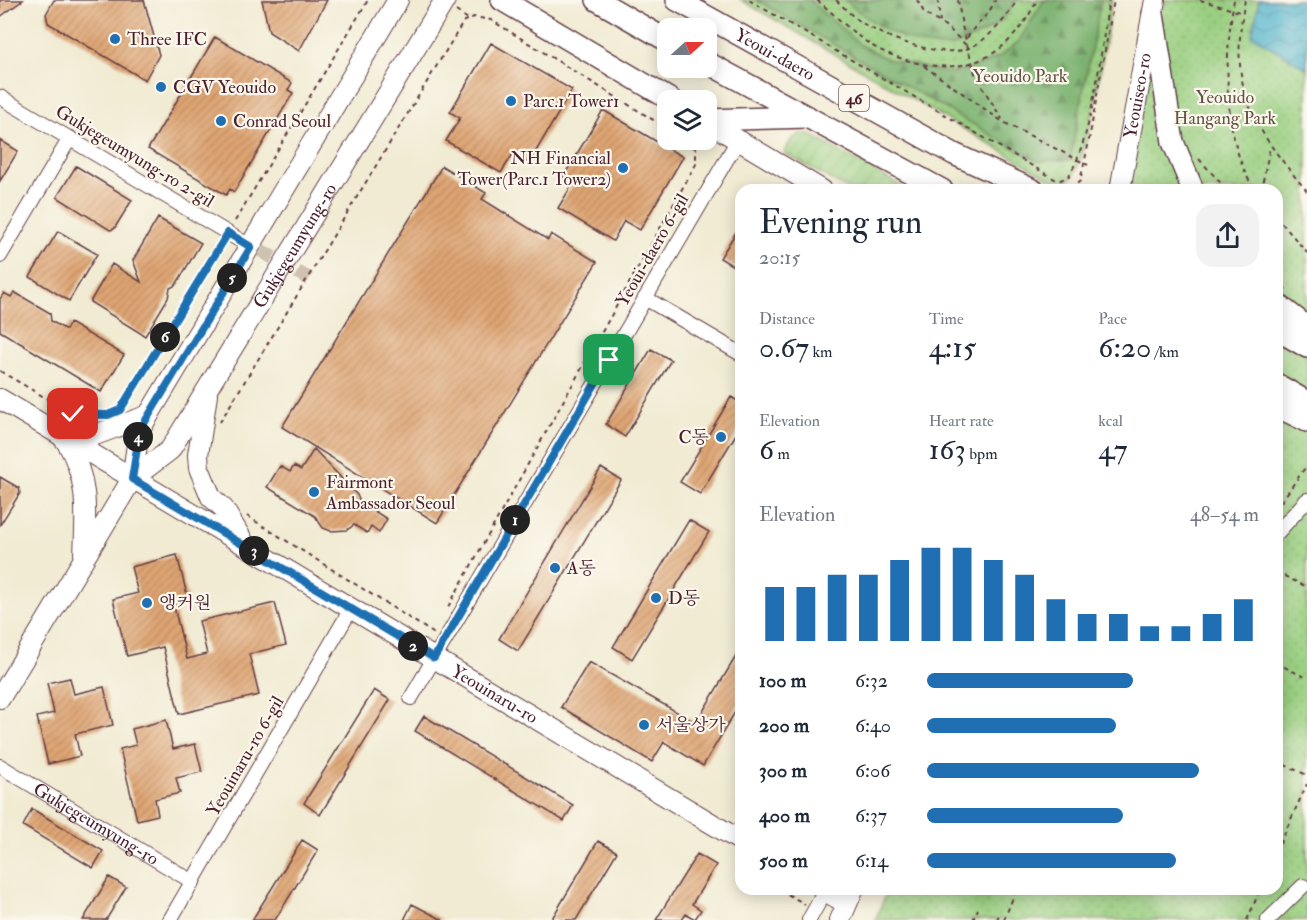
<!DOCTYPE html>
<html lang="en">
<head>
<meta charset="utf-8">
<style>
  :root { --surface:#fff; --page:#f2f2f3; --text:#1f2937; --muted:#747a83; --accent:#1f6fb2 }
  body { margin:0; font-family:"IM FELL Double Pica","Noto Serif KR",serif; background:var(--page); color:var(--text); height:100vh; display:flex; flex-direction:column; font-size:22px; white-space:nowrap }
  * { box-sizing:border-box; margin:0 }
  p { font-size:20px; color:var(--muted) }
  .icon { flex:none; width:33px; height:33px; fill:none; stroke:currentColor; stroke-width:2; stroke-linecap:round; stroke-linejoin:round }
  .map { position:relative; flex:1; overflow:hidden }
  .sheet { position:absolute; left:735px; top:184px; width:548px; height:711px; display:flex; flex-direction:column; background:var(--surface); border-radius:18px; box-shadow:0 3px 15px #0003 }
  .sheet>* { flex:none }
  .needle { width:39px; rotate:69deg }
  .fabs { position:absolute; left:657px; top:18px; display:grid; gap:12px }
  .fabs a { display:grid; place-items:center; width:60px; height:60px; border-radius:12px; background:var(--surface); box-shadow:0 3px 15px #0003; font-size:30px }
  .pin { position:absolute; display:grid; place-items:center; width:51px; height:51px; color:#fff; margin:-26px; border-radius:12px; box-shadow:0 3px 9px #0006 }
  .km { position:absolute; width:30px; height:30px; margin:-15px; border-radius:50%; background:#222; color:#fff; font-size:16px; line-height:30px; text-align:center }
  .round { display:grid; place-items:center; flex:none; width:63px; height:63px; border-radius:18px; background:var(--page) }
  .overview { display:flex; align-items:center; justify-content:space-between; height:102px; padding:0 24px }
  h1 { font-size:33px; font-weight:600; line-height:45px }
  .metrics { display:grid; grid-template-columns:repeat(3,1fr); gap:9px; height:102px; padding:6px 24px }
  .metrics div { display:grid; align-content:center }
  .metrics b { font-size:30px; font-weight:600 }
  .metrics small { font-size:16px; font-weight:400 }
  .metrics p { font-size:16px }
  .chart { height:168px; padding:12px 24px }
  .chart p { display:flex; justify-content:space-between }
  .chart svg { width:100%; height:108px; margin-top:6px; stroke:var(--accent); stroke-width:6 }
  ul { padding:0 24px; list-style:none; font-size:20px }
  li { display:grid; grid-template-columns:96px 72px 1fr; align-items:center; height:45px }
  li i { height:15px; border-radius:8px; background:var(--accent) }
  .map>svg:first-child { display:block }
  .grass { fill:url(#grass-dots); stroke:#727756; stroke-width:1.5 }
  .forest { fill:url(#forest-firs); stroke:#62684d; stroke-width:1.5 }
  .garden { fill:url(#garden-furrows); stroke:#727756; stroke-width:1.5 }
  .water { fill:url(#water-waves); stroke:#4c687c; stroke-width:1.5 }
  .building { fill:url(#building-hatch) }
  .lines { fill:none; stroke-linecap:round; stroke-linejoin:round }
  .street-tunnel { stroke:#d0c2b1; stroke-width:14; stroke-dasharray:14 7; stroke-linecap:butt }
  .street-casing { stroke:#633e44; stroke-width:16 }
  .secondary-casing { stroke:#633e44; stroke-width:22 }
  .primary-casing { stroke:#633e44; stroke-width:24 }
  .path { stroke:#633e44; stroke-width:2; stroke-dasharray:4.5 4.5; stroke-linecap:butt }
  .street { stroke:#fff; stroke-width:14 }
  .secondary { stroke:#fff; stroke-width:20 }
  .primary { stroke:#fff; stroke-width:21 }
  .route-casing { stroke:#fff; stroke-width:12 }
  .route { stroke:#1f6fb2; stroke-width:8 }
  .poi-dot { fill:#1f6fb2; stroke:#fbf7ec; stroke-width:2 }
  .labels { text-anchor:middle; stroke-width:4.5; stroke-linejoin:round; paint-order:stroke }
  .shield { fill:#fbf7ec; stroke:#7f6065; stroke-width:1.5 }
  .shield-label { font-size:16px; font-weight:bold; fill:#4a1f2b }
  .poi-label { font-size:18px; fill:#4a1f2b; stroke:#fbf7ec; text-anchor:start }
  .street-label { font-size:18px; fill:#4a1f2b; stroke:#fbf7ec }
  .park-label { font-size:18px; fill:#625445; stroke:#fbf7ec }
</style>
</head>
<body>
<div class="map">
<svg width="1307" height="920" viewBox="0 0 1307 920">
  <defs>
    <pattern id="grass-dots" width="8" height="8" patternUnits="userSpaceOnUse" patternTransform="scale(1.5)"><rect width="8" height="8" fill="#9acf81"/><path d="M2 2h.1M6 6h.1" fill="none" stroke="#86b170" stroke-width="1.8" stroke-linecap="round"/></pattern>
    <pattern id="forest-firs" width="22" height="20" patternUnits="userSpaceOnUse" patternTransform="scale(1.5)"><rect width="22" height="20" fill="#7bb26f"/><path d="M5 1l3.5 6h-7zM16 11l3.5 6h-7z" fill="#67905b"/></pattern>
    <pattern id="garden-furrows" width="10" height="10" patternUnits="userSpaceOnUse" patternTransform="scale(1.5)"><rect width="10" height="10" fill="#9acf81"/><path d="M-1 1l2-2M0 10L10 0M9 11l2-2" fill="none" stroke="#86b170"/></pattern>
    <pattern id="water-waves" width="16" height="10" patternUnits="userSpaceOnUse" patternTransform="scale(1.5)"><rect width="16" height="10" fill="#4db2cc"/><path d="M0 5q4-4 8 0t8 0" fill="none" stroke="#4290a6"/></pattern>
    <pattern id="building-hatch" width="6" height="6" patternUnits="userSpaceOnUse" patternTransform="scale(1.5)"><rect width="6" height="6" fill="#dfa573"/><path d="M-1 1l2-2M0 6l6-6M5 7l2-2" fill="none" stroke="#b7865f"/></pattern>
  </defs>
  <rect width="100%" height="100%" fill="#fbf7ec"/>
  <filter id="ink" filterUnits="userSpaceOnUse"><feTurbulence type="fractalNoise" baseFrequency=".0167" numOctaves="2"/><feDisplacementMap in="SourceGraphic" scale="12" xChannelSelector="R" yChannelSelector="G"/><feConvolveMatrix kernelMatrix="1 2 1 2 8 2 1 2 1" color-interpolation-filters="sRGB"/></filter>
  <filter id="wash" filterUnits="userSpaceOnUse"><feTurbulence type="fractalNoise" baseFrequency=".008" numOctaves="4" result="noise"/><feDisplacementMap in="SourceGraphic" scale="24" xChannelSelector="R" yChannelSelector="G"/><feGaussianBlur stdDeviation="1.35" result="paint"/><feColorMatrix in="noise" values="0 0 0 0 0 0 0 0 0 0 0 0 0 0 0 0 0 1.4 0 .05"/><feComposite in="paint" operator="in"/></filter>
  <g filter="url(#wash)">
    <rect width="100%" height="100%" fill="#f1ebd3"/>
    <path class="grass" d="M741 0H1112C1105 35 1091 156 1071 178 1068 181 1063 182 1059 184Z
      M1164 0H1307V920H875L888 890H1276V190H1124Z"/>
    <path class="forest" d="M756 0H809L860 45 887 59 949 73 970 69 999 57 1019 41 1044 0H1101L1070 160 1037 161Z
      M845 0H1016C1007 17 997 26 980 34 967 40 955 49 940 47 906 45 870 23 845 0Z"/>
    <path class="garden" d="M800 134 811 135 908 190H849L784 153 791 140Z"/>
    <path class="water" d="M1259 0H1307V69L1252 36Z"/>
    <g id="blocks">
      <path class="building" d="M0 0H23L0 17Z
        M54 0H144L159 55 145 80 48 23 46 14Z
        M262 0H327L299 51 269 32Z
        M215 37 292 83 288 90 293 93 234 192 230 189 226 195 148 149Z
        M491 43 572 90 529 163 513 154 501 173 446 141 460 118 450 112Z
        M603 110 683 157 640 230 624 221 613 241 558 208 572 185 562 179Z
        M0 140 18 151 0 181Z
        M76 166 132 200 114 229 110 230 57 197Z
        M442 166 486 193 482 199 548 240 551 234 597 262 437 523 282 427Z
        M158 218 201 243 176 285 170 288 168 298 145 336 90 302 112 264 141 282 133 260Z
        M741 224V271L720 258Z
        M58 231 97 254 69 301 30 277Z
        M14 292 50 313 51 321 66 330 70 323 124 355 101 392 0 331V299L4 293 11 297Z
        M651 349 671 360 625 437 606 424Z
        M731 397 741 403V426L700 494 680 482Z
        M314 449 357 495 360 502 387 519 379 533 371 527 367 533 354 525 347 530 331 531 323 528 315 516 267 487 280 466 290 472 294 466 301 470Z
        M601 468 621 480 518 651 499 639Z
        M0 477 19 488 20 493 0 525Z
        M689 520 709 532 632 659 613 647Z
        M177 555 188 599 174 607 187 659 207 654 199 621 275 603 286 645 249 654 259 695 179 714 163 647 127 656 113 599 138 593 131 567Z
        M741 648V702L703 766 664 742 652 762 561 707 589 662 696 723Z
        M70 678 74 694 104 687 113 725 75 734 80 756 48 764 37 717 54 713 47 683Z
        M374 690 390 700 320 815 304 803Z
        M424 716 573 805 564 821 415 731Z
        M166 720 173 749 195 744 202 772 176 778 180 793 155 799 158 815 137 820 120 749 136 745 132 729Z
        M32 809 103 851 93 868 23 826Z
        M302 840 318 850 275 920H252Z
        M598 841 617 852 576 920H551Z
        M697 854 716 865 692 904 701 910 695 919 686 914 682 920H656Z
        M109 877 126 887 106 920H83Z
        M412 904 443 920H404Z"/>
    </g>
  </g>
  <g filter="url(#ink)">
    <use href="#blocks" fill-opacity="0" stroke="#633e44" stroke-width="1.5"/>
    <g class="lines">
      <path class="street-tunnel" d="M243 240 311 280"/>
      <defs>
        <g id="street">
          <path d="M0 97 251 247"/>
          <path d="M0 256 70 138"/>
          <path d="M645 298 741 354"/>
          <path d="M1276 534 1307 500"/>
          <path d="M411 698 738 140"/>
          <path id="s1" d="M0 766 193 882"/>
          <path d="M170 920 351 609"/>
          <path d="M809 920 825 891"/>
          <path d="M1268 920 1303 886"/>
        </g>
        <g id="secondary">
          <path d="M706 121 822 190"/>
          <path id="s2" d="M1120 190 1155 0"/>
          <path d="M207 395 198 455 199 468 211 497 223 508 244 543"/>
          <path id="s3" d="M0 399 741 841"/>
          <path d="M64 439 95 435 149 415"/>
          <path d="M66 441C89 478 86 512 84 554"/>
          <path d="M132 479 139 431 398 0"/>
          <path id="s4" d="M0 698 132 479 170 450 445 0"/>
          <path d="M823 890 846 903"/>
          <path d="M840 920 853 890"/>
        </g>
        <g id="primary">
          <path d="M502 0 671 100"/>
          <path d="M597 0 668 41"/>
          <path id="s5" d="M677 0 954 154 1033 190"/>
          <path d="M1153 14 1173 142 1193 190"/>
          <path d="M706 62 942 190"/>
          <path d="M706 120 808 117"/>
          <path d="M1276 303 1307 327"/>
          <path d="M1276 329 1307 347"/>
          <path d="M1276 384 1307 402"/>
          <path d="M1276 406 1307 421"/>
        </g>
      </defs>
      <use href="#street" class="street-casing"/>
      <use href="#secondary" class="secondary-casing"/>
      <use href="#primary" class="primary-casing"/>
      <path class="path" d="M749 0 1058 181 1068 177C1093 139 1101 48 1109 0
        M817 0C835 15 851 32 871 45 884 53 899 58 913 62 972 77 1011 53 1037 0
        M836 0C845 8 853 18 864 24 887 39 943 59 969 48 988 40 1008 17 1017 0
        M917 0 925 14 947 27 969 48
        M938 0 940 24
        M958 0 962 26 976 77 1002 119
        M1200 0 1243 13
        M1234 0C1224 56 1222 142 1255 190
        M1245 0C1228 89 1251 125 1307 191
        M456 11 468 19
        M967 38C975 24 990 15 995 0
        M924 66 1003 122 1088 165
        M1199 159 1227 190
        M1071 190 1080 181 1087 151 1114 0
        M1261 190 1270 147
        M1276 216 1307 253
        M235 221 368 0
        M1276 282 1286 289
        M0 371 73 414 99 416
        M121 408 221 244
        M220 422 464 21 474 17 491 20 668 129
        M1276 500 1277 501
        M1276 509 1307 465
        M247 516 433 633 435 631
        M1276 572 1307 587
        M448 607 696 164V149L685 140
        M1276 663 1307 678
        M1276 761 1307 775
        M1276 852 1307 784
        M780 890 805 904
        M973 920 978 909
        M997 920 999 914
        M1004 920 1016 890
        M1247 920 1260 890"/>
      <use href="#street" class="street"/>
      <use href="#secondary" class="secondary"/>
      <use href="#primary" class="primary"/>
    </g>
  </g>
  <g class="lines" filter="url(#ink)">
    <defs>
      <path id="route" d="M73 414 108 415 120 410 228 233 251 247 140 430 132 479 434 658 609 360"/>
    </defs>
    <use href="#route" class="route-casing"/>
    <use href="#route" class="route"/>
  </g>
  <g class="poi-dot">
    <circle cx="115" cy="39" r="6"/>
    <circle cx="161" cy="87" r="6"/>
    <circle cx="511" cy="101" r="6"/>
    <circle cx="221" cy="121" r="6"/>
    <circle cx="623" cy="168" r="6"/>
    <circle cx="721" cy="437" r="6"/>
    <circle cx="314" cy="492" r="6"/>
    <circle cx="555" cy="568" r="6"/>
    <circle cx="656" cy="598" r="6"/>
    <circle cx="147" cy="603" r="6"/>
    <circle cx="644" cy="725" r="6"/>
  </g>
  <g class="labels">
    <rect class="shield" x="839" y="85" width="30" height="26" rx="4.5"/>
    <g class="shield-label">
      <text x="854" y="104">46</text>
    </g>
    <g class="poi-label">
      <text x="127" y="45">Three IFC</text>
      <text x="173" y="93">CGV Yeouido</text>
      <text x="523" y="107">Parc.1 Tower1</text>
      <text x="233" y="127">Conrad Seoul</text>
      <text x="611" y="164" text-anchor="end">NH Financial<tspan x="611" dy="21">Tower(Parc.1 Tower2)</tspan></text>
      <text x="709" y="443" text-anchor="end">C동</text>
      <text x="326" y="488">Fairmont<tspan x="326" dy="21">Ambassador Seoul</tspan></text>
      <text x="567" y="574">A동</text>
      <text x="668" y="604">D동</text>
      <text x="159" y="609">앵커원</text>
      <text x="656" y="731">서울상가</text>
    </g>
    <g class="street-label">
      <text dy="6" stroke="none"><textPath href="#s5" startOffset="112">Yeoui-daero</textPath></text>
      <text dy="6" stroke="none"><textPath href="#s2" startOffset="96">Yeouiseo-ro</textPath></text>
      <text transform="translate(135 156) rotate(31)" y="6">Gukjegeumyung-ro 2-gil</text>
      <text dy="6" stroke="none"><textPath href="#s4" startOffset="543">Gukjegeumyung-ro</textPath></text>
      <text transform="translate(652 250) rotate(-60)" y="6">Yeoui-daero 6-gil</text>
      <text dy="6" stroke="none"><textPath href="#s3" startOffset="576">Yeouinaru-ro</textPath></text>
      <text transform="translate(245 756) rotate(-60)" y="6">Yeouinaru-ro 6-gil</text>
      <text dy="6" stroke="none"><textPath href="#s1" startOffset="112">Gukjegeumyung-ro</textPath></text>
    </g>
    <g class="park-label">
      <text x="1020" y="82">Yeouido Park</text>
      <text x="1225" y="103">Yeouido<tspan x="1225" dy="21">Hangang Park</tspan></text>
    </g>
  </g>
</svg>
<div class="fabs">
<a><svg class="needle" viewBox="-14 -14 28 28"><path d="M0-13l5 13h-10z" fill="#e53935"/><path d="M0 13l5-13h-10z" fill="#747a83"/></svg></a>
<a><svg class="icon" aria-label="layers" viewBox="0 0 24 24"><path d="M12 4l9 5-9 5-9-5zM3 14l9 5 9-5"/></svg></a>
</div>
<div class="pin" style="left:609px;top:360px;background:#1e9e55"><svg class="icon" aria-label="arrive" viewBox="0 0 24 24"><path d="M6 21V4h12l-3 4 3 4H6"/></svg></div>
<div class="pin" style="left:73px;top:414px;background:#d93025"><svg class="icon" aria-label="check" viewBox="0 0 24 24"><path d="M5 12l5 5 9-10"/></svg></div>
<b class="km" style="left:515px;top:520px">1</b>
<b class="km" style="left:413px;top:646px">2</b>
<b class="km" style="left:254px;top:551px">3</b>
<b class="km" style="left:138px;top:437px">4</b>
<b class="km" style="left:232px;top:278px">5</b>
<b class="km" style="left:165px;top:337px">6</b>
<section class="sheet">
<div class="overview"><div><h1>Evening run</h1><p>20:15</p></div><a class="round"><svg class="icon" aria-label="share" viewBox="0 0 24 24"><path d="M12 15V3M7 8l5-5 5 5M5 13v7h14v-7"/></svg></a></div>
<div class="metrics">
<div><p>Distance</p><b>0.67<small> km</small></b></div>
<div><p>Time</p><b>4:15</b></div>
<div><p>Pace</p><b>6:20<small> /km</small></b></div>
</div>
<div class="metrics">
<div><p>Elevation</p><b>6<small> m</small></b></div>
<div><p>Heart rate</p><b>163<small> bpm</small></b></div>
<div><p>kcal</p><b>47</b></div>
</div>
<div class="chart"><p><span>Elevation</span>48–54 m</p>
<svg viewBox="0 0 160 44" preserveAspectRatio="none"><path d="M5 44V22M15 44V22M25 44V17M35 44V17M45 44V11M55 44V6M65 44V6M75 44V11M85 44V17M95 44V27M105 44V33M115 44V33M125 44V38M135 44V38M145 44V33M155 44V27"/></svg>
</div>
<ul>
<li><b>100 m</b>6:32<i style="width:62%"></i></li>
<li><b>200 m</b>6:40<i style="width:57%"></i></li>
<li><b>300 m</b>6:06<i style="width:82%"></i></li>
<li><b>400 m</b>6:37<i style="width:59%"></i></li>
<li><b>500 m</b>6:14<i style="width:75%"></i></li>
</ul>
</section>
</div>
</body>
</html>
